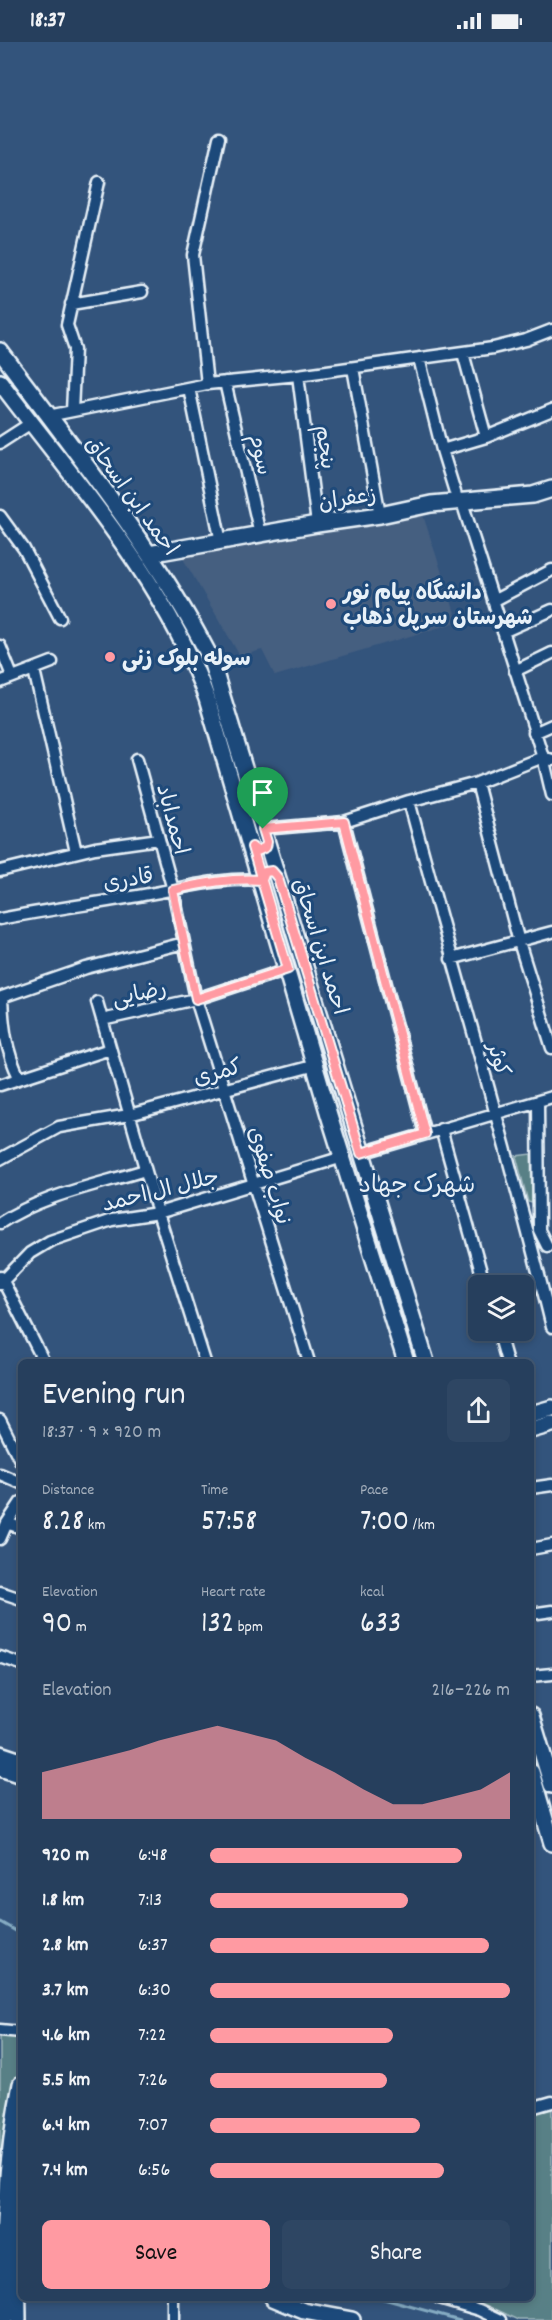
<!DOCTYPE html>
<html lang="en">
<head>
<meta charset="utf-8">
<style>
  :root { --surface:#263f5d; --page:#2e4663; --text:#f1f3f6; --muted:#a4afbc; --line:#425872; --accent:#ff9aa2 }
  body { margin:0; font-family:Dekko,"Playpen Sans Arabic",sans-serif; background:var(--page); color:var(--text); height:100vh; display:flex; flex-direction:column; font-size:22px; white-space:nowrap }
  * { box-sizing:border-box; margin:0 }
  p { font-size:20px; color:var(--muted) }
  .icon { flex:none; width:33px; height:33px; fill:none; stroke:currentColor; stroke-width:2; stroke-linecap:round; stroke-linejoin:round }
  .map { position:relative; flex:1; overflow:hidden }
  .drawer { position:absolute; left:18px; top:1317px; width:516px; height:942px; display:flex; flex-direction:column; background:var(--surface); border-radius:9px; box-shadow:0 3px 9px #0003,0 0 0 2px var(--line) }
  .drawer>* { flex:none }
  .tools { position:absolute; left:468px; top:1233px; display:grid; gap:12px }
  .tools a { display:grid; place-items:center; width:66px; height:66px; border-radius:9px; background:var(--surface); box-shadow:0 3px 9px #0003,0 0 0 2px var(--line); font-size:30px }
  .pin { position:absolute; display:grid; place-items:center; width:51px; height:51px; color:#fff; margin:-62px -26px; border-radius:50% 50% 50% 0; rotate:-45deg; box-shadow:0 0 6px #0007 }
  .pin .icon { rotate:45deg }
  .round { display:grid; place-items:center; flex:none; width:63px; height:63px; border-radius:9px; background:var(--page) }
  .summary { display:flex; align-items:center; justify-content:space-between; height:102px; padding:0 24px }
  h1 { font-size:33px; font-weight:600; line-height:45px }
  .figures { display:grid; grid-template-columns:repeat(3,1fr); gap:9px; height:102px; padding:6px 24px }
  .figures div { display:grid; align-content:center }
  .figures b { font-size:30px; font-weight:600 }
  .figures small { font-size:16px; font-weight:400 }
  .figures p { font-size:16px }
  .chart { height:168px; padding:12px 24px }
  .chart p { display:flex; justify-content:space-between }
  .chart svg { width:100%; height:108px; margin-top:6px; fill:var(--accent); opacity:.7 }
  .cta { display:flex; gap:12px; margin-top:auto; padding:12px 24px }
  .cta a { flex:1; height:69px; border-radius:9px; background:var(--accent); color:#111; font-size:24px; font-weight:600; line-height:69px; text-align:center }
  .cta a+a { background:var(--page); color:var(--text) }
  ul { padding:0 24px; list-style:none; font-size:20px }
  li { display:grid; grid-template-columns:96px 72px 1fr; align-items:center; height:45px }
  li i { height:15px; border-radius:8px; background:var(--accent) }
  .status { display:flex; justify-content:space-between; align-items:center; height:42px; padding:0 30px; background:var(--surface); direction:ltr }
  .status svg { height:16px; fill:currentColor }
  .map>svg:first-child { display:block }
  .built { fill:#445e80 }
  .green { fill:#598086; stroke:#a0b8bf; stroke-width:1.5 }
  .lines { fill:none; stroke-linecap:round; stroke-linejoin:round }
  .stream { stroke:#86acc3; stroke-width:3 }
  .street-casing { stroke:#e8f1f8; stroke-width:15 }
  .secondary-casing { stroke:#e8f1f8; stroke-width:20 }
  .street { stroke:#1f4a7a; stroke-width:10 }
  .secondary { stroke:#1f4a7a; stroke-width:15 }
  .route-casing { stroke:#fff; stroke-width:12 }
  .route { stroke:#ff9aa2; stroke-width:8 }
  .poi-dot { fill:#ff9aa2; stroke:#1f4a7a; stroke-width:2 }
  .labels { text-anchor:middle; stroke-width:6; stroke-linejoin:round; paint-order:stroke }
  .street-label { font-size:22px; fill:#e8f1f8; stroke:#1f4a7a }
  .poi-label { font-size:22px; font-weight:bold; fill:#e8f1f8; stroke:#1f4a7a; text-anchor:start }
  .neighbourhood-label { font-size:24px; fill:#e8f1f8; stroke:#1f4a7a }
</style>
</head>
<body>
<div class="status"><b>18:37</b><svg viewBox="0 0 49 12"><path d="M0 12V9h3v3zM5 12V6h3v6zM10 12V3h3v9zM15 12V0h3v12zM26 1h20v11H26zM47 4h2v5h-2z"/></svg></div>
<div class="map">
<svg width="552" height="2278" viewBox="0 0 552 2278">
  <rect width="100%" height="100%" fill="#33547c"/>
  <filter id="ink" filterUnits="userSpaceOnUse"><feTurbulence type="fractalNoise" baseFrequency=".0167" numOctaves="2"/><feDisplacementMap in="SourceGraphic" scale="12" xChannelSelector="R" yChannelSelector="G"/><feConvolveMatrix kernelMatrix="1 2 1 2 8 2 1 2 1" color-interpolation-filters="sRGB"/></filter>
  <g filter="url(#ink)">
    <path class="built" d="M422 470 458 580 275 634 262 608 240 614 182 515 186 510Z"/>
    <path class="green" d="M531 1112 532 1161 528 1160 516 1114Z
      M0 1993 21 1994V2017L1 2117 0 2190Z
      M552 2065V2278H519L482 2261 464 2256H531V2071Z"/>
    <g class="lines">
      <path class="stream" d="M0 1880 21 1892
        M380 2256 460 2278"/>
      <defs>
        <path id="street" d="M71 262 142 250
          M463 311 486 395
          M419 316 442 408 458 460
          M353 326 380 473
          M298 333 317 482
          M225 340 260 492
          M207 342 193 213 219 96
          M189 346 221 500
          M72 369 75 307 67 283 99 140
          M48 374 207 342 298 333 493 306 526 298 552 288
          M0 401 31 381
          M442 408 486 395 552 368
          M462 460 543 715 552 753
          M0 474 24 507 60 576
          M493 559 552 528
          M503 590 552 568
          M0 604 12 634
          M34 628 76 810
          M515 629 552 611
          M0 640 52 620
          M534 691 552 683
          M137 717 173 848 196 957 309 1320
          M477 741 519 900 552 1006
          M409 759C456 935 509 1109 552 1285
          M344 780 425 1092
          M263 787 344 780 409 759 477 741 543 715 552 718
          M0 829 95 806 159 797
          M0 877C46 868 92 862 138 854 179 847 219 835 262 838
          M451 917 552 890
          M97 960 158 1171 205 1320
          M102 978 196 957 288 927
          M19 1035C6 1009 3 984 2 955L86 926 184 901
          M0 1043 110 1007
          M538 1059 539 1188 547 1204
          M441 1087 485 1244
          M361 1111 552 1055
          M0 1117 59 1085 129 1073 316 1023
          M0 1181C42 1153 97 1143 145 1128
          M1 1235 44 1320
          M0 1242 30 1211 50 1199 112 1178 158 1171 343 1115
          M498 1288 507 1320
          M0 1378 21 1420
          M0 1432 21 1441
          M531 1446 552 1443
          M7 1481 21 1486
          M0 1497 7 1481 21 1460
          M531 1507 552 1503
          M0 1550 21 1557
          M531 1572 552 1569
          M0 1615 21 1622
          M531 1634 552 1632
          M0 1988 21 1990
          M531 2066 552 2060
          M439 2256 480 2268 501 2278
          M173 2278V2256"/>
        <path id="secondary" d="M0 309C74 408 153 505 210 615L426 1320
          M0 340C75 440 164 537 207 657L329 1073 406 1320
          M149 512 317 482 380 473 431 462 533 453 552 447
          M531 1372 552 1366
          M531 1388 552 1382
          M531 1674 552 1743
          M0 1712 21 1719
          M0 1726 21 1733
          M531 1730 552 1801
          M273 2256 304 2269 352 2278
          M3 2278C3 2198 5 2120 21 2042
          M18 2278 17 2203 21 2125"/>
      </defs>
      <use href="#street" class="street-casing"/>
      <use href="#secondary" class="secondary-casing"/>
      <use href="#street" class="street"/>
      <use href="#secondary" class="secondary"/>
    </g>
  </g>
  <g class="lines" filter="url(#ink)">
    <defs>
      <path id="route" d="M263 787 267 800 266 805 257 809 252 805C264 846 276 886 288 927L196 957 173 848C203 841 231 836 262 838L265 830 272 829 278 836 361 1111 425 1092 344 780 263 787"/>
    </defs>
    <use href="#route" class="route-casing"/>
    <use href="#route" class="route"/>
  </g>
  <g class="poi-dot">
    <circle cx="331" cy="562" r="6"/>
    <circle cx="110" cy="615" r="6"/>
  </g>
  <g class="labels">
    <g class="street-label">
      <text transform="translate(327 405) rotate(83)" y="8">پنجم</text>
      <text transform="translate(262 412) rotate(77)" y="8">سوم</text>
      <text transform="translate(133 453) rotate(54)" y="8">احمد ابن اسحاق</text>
      <text transform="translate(347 455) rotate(-9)" y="8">زعفران</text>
      <text transform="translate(174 777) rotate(75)" y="8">احمداباد</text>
      <text transform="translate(128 836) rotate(-9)" y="8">قادری</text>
      <text transform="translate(322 904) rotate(73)" y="8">احمد ابن اسحاق</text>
      <text transform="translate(139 950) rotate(-12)" y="8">رضایی</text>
      <text transform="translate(500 1017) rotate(74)" y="8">کوثر</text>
      <text transform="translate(217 1029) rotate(-15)" y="8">کمری</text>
      <text transform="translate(271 1133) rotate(73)" y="8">نواب صفوی</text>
      <text transform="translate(160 1147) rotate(-14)" y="8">جلال ال احمد</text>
    </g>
    <g class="poi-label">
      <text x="343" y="557">دانشگاه پیام نور<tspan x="343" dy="25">شهرستان سرپل ذهاب</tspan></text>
      <text x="122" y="623">سوله بلوک زنی</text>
    </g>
    <g class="neighbourhood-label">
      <text x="417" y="1150">شهرک جهاد</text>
    </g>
  </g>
</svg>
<div class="tools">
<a><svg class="icon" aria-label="layers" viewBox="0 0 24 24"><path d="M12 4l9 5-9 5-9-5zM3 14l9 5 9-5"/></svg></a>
</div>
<div class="pin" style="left:263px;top:787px;background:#1e9e55"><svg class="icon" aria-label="arrive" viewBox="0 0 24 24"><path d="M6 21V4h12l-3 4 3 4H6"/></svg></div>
<section class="drawer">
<div class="summary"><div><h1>Evening run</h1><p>18:37 · 9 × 920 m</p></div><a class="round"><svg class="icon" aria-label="share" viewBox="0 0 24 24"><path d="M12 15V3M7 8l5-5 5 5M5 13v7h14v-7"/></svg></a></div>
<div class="figures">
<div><p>Distance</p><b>8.28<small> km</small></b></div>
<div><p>Time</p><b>57:58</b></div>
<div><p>Pace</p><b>7:00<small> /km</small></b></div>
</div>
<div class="figures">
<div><p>Elevation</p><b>90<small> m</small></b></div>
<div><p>Heart rate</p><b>132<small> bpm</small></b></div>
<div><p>kcal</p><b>633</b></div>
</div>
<div class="chart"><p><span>Elevation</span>216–226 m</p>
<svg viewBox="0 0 160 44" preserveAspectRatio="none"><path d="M0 44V25L10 22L20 19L30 16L40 12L50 9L60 6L70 9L80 12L90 19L100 25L110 32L120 38L130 38L140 35L150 32L160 25V44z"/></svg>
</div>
<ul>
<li><b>920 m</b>6:48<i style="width:84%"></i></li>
<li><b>1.8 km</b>7:13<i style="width:66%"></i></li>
<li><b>2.8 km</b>6:37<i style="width:93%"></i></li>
<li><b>3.7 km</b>6:30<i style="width:100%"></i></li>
<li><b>4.6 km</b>7:22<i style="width:61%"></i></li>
<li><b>5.5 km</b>7:26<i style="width:59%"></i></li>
<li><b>6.4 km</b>7:07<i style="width:70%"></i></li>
<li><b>7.4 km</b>6:56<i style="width:78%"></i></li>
</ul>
<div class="cta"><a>Save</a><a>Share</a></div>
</section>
</div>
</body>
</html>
